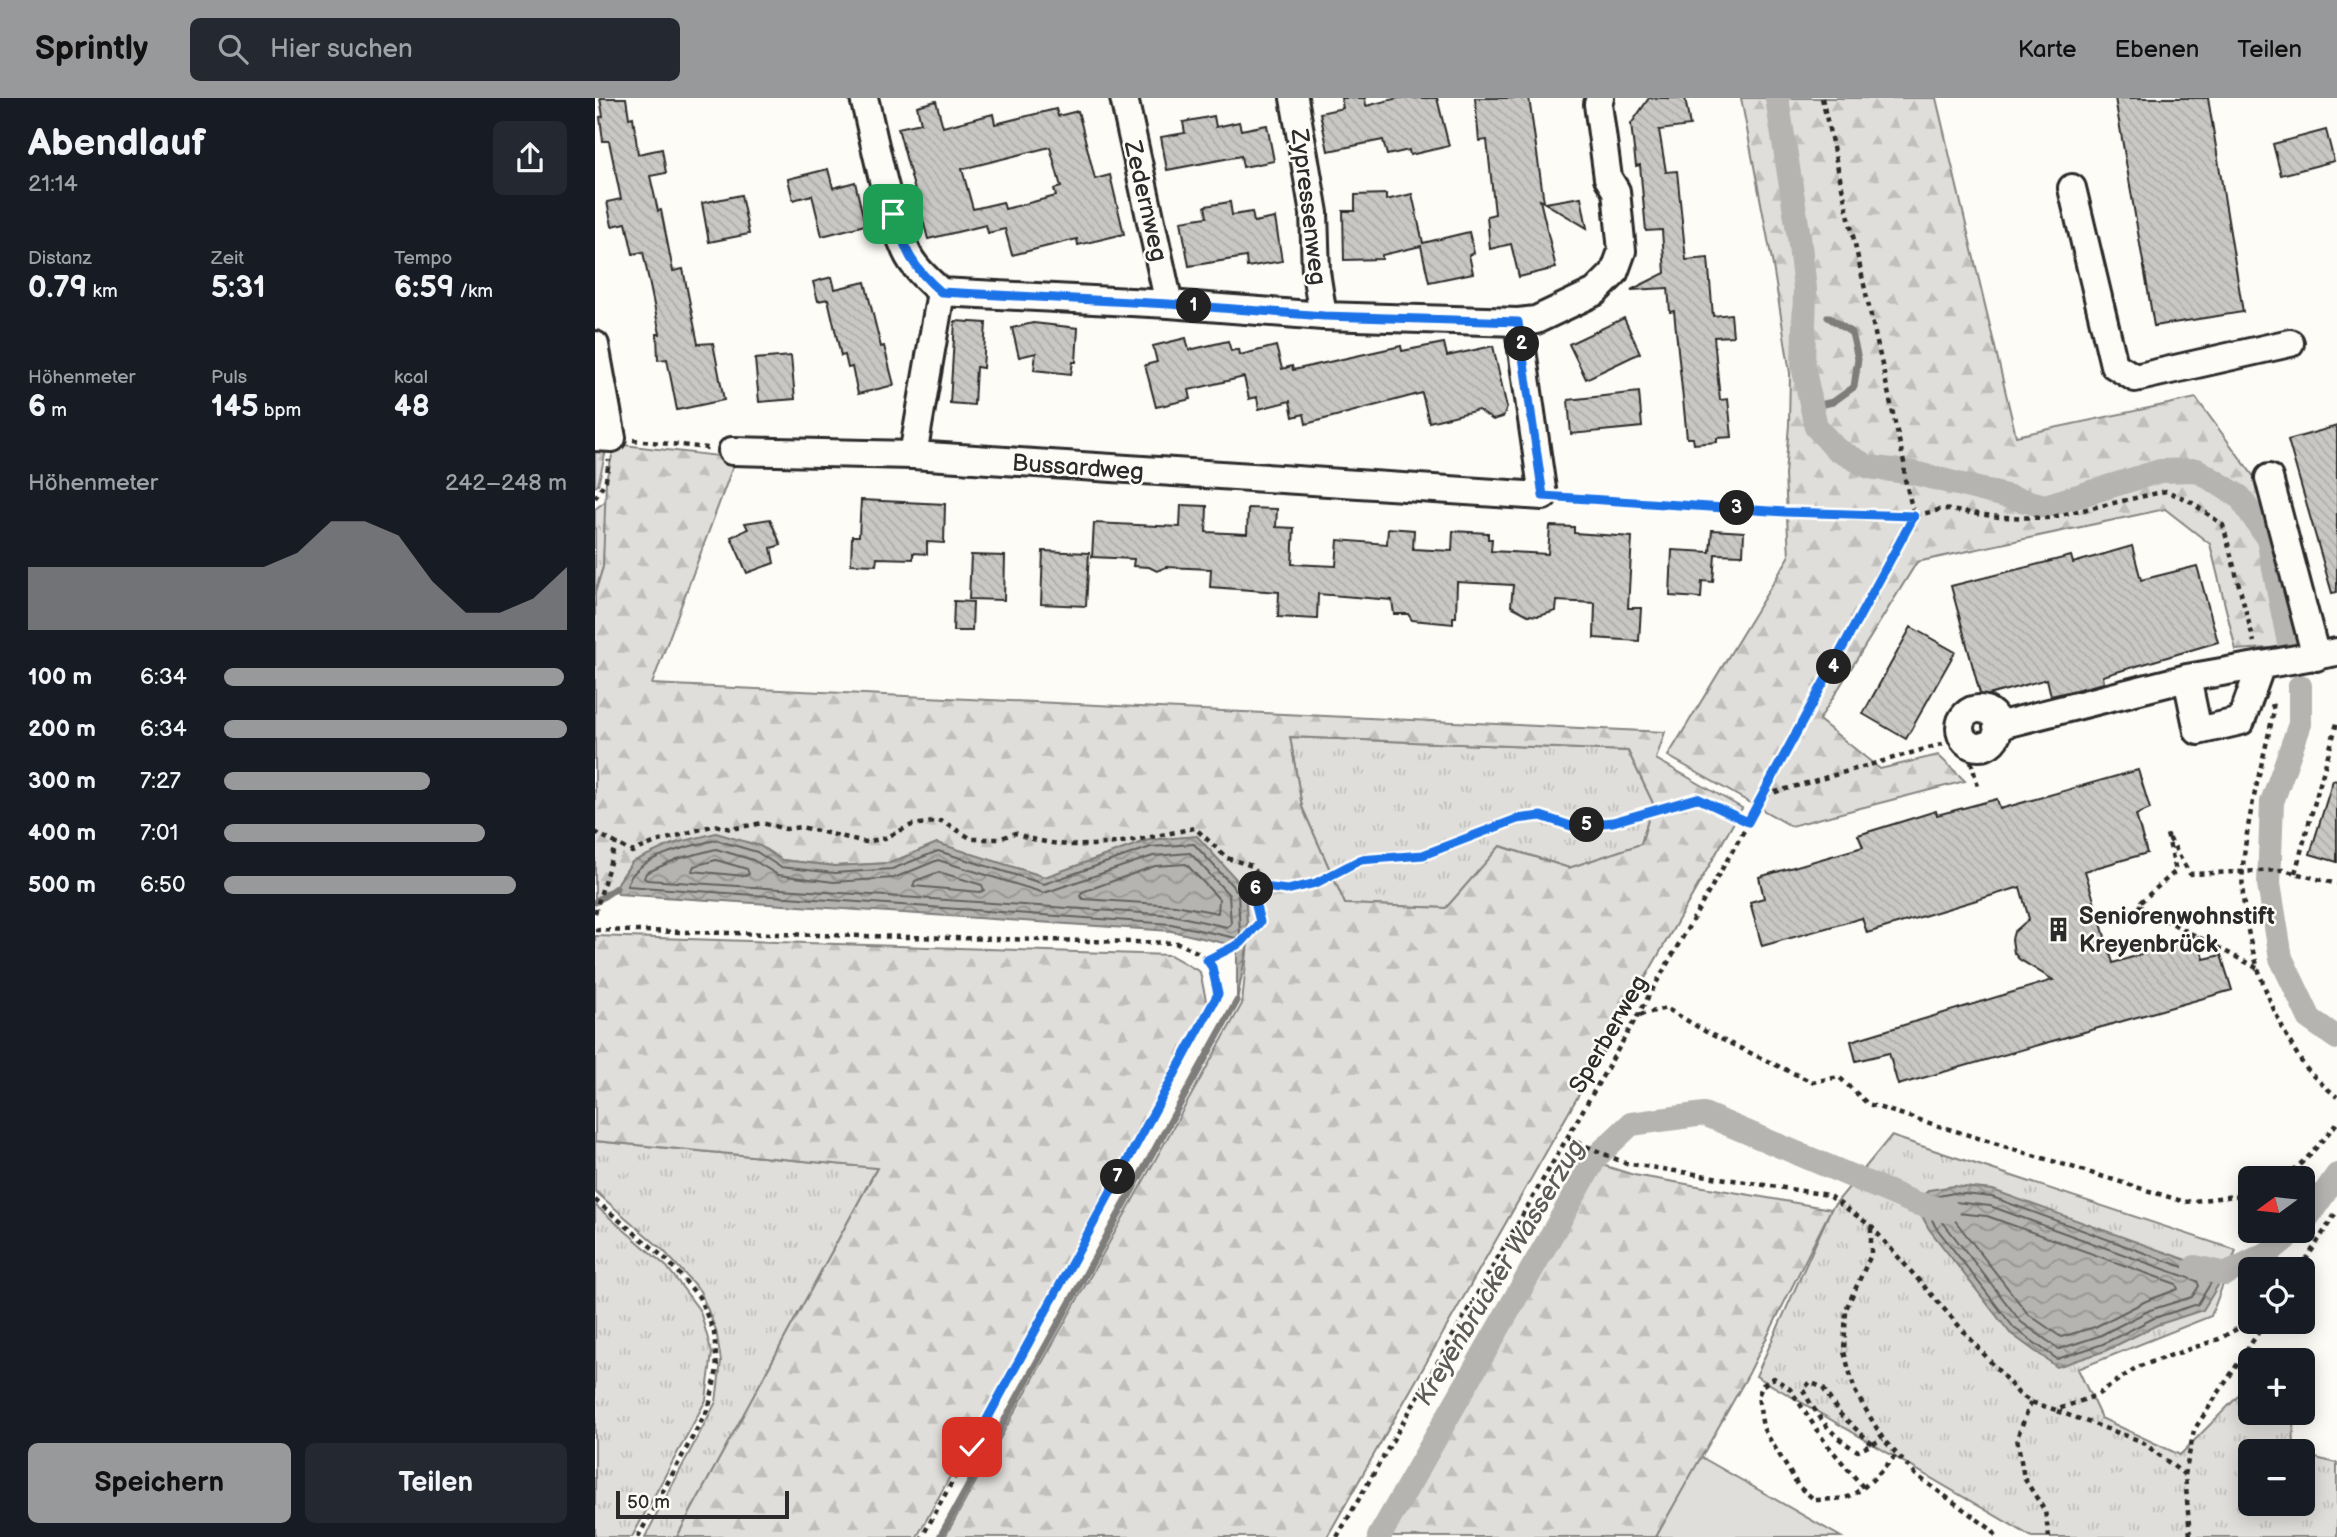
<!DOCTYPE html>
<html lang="de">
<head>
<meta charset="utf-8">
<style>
  :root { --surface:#171b24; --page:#242831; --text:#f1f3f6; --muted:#9ea1a6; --accent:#98999b }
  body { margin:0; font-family:"Balsamiq Sans",sans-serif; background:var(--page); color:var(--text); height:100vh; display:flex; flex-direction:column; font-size:26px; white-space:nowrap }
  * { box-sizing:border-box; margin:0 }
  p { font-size:23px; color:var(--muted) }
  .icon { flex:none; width:38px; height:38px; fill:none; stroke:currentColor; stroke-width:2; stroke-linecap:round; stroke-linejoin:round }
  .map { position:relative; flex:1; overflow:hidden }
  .details { display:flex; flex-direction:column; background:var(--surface); width:595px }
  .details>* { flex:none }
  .needle { width:46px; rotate:255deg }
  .tools { position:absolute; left:1643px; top:1068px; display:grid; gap:14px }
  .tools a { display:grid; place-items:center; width:77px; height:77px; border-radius:10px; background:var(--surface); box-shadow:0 4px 18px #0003; font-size:35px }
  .scale { position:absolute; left:21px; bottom:18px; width:173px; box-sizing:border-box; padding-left:7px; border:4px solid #2b2b2b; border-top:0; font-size:19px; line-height:24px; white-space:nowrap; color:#2b2b2b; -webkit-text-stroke:5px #fdfcf7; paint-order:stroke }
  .pin { position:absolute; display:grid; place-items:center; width:60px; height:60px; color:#fff; margin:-30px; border-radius:14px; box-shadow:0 4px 10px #0006 }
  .km { position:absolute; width:35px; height:35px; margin:-18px; border-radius:50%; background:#222; color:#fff; font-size:19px; line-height:35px; text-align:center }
  .round { display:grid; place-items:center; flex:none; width:74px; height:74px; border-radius:10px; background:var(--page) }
  .head { display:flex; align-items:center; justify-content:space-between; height:119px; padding:0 28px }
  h1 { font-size:38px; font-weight:600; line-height:52px }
  .figures { display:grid; grid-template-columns:repeat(3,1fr); gap:10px; height:119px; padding:7px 28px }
  .figures div { display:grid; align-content:center }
  .figures b { font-size:30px; font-weight:600 }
  .figures small { font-size:19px; font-weight:400 }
  .figures p { font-size:19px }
  .chart { height:196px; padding:14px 28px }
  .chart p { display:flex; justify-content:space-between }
  .chart svg { width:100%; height:126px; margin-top:7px; fill:var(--accent); opacity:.7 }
  .button { display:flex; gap:14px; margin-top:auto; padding:14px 28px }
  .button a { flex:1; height:80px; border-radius:10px; background:var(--accent); color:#111; font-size:28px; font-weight:600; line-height:80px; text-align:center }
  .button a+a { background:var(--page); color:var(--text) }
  ul { padding:0 28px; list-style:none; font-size:23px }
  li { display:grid; grid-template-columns:112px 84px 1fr; align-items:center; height:52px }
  li i { height:18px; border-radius:9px; background:var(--accent) }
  header { display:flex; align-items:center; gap:42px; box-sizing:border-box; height:98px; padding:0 35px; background:var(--accent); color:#111 }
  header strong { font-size:33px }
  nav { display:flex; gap:38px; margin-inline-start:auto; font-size:24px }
  .search { width:490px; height:63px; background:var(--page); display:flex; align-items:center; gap:18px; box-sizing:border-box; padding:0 24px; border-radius:10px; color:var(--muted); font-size:26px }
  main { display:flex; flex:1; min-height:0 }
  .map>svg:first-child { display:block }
  .grass { fill:url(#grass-tufts); stroke:#858482; stroke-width:2 }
  .forest { fill:url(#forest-firs); stroke:#858482; stroke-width:2; fill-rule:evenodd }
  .pitch { fill:#dfdeda; stroke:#858482; stroke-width:2 }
  .water { fill:url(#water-waves); stroke:#7e7d7b; stroke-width:2 }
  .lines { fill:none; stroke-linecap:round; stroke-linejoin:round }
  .shore { stroke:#626261; stroke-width:2 }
  .stream { stroke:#7e7d7b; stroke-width:7 }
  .canal { stroke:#b5b4b1; stroke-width:24 }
  .building { fill:url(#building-back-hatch); stroke:#2b2b2b; stroke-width:2; fill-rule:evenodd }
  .minor-casing { stroke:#2b2b2b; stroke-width:32 }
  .path { stroke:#2b2b2b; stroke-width:4.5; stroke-dasharray:5 5; stroke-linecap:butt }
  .minor { stroke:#fdfcf7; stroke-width:26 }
  .route-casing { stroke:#fff; stroke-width:14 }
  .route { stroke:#1a73e8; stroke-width:9 }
  .labels { text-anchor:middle; stroke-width:5; stroke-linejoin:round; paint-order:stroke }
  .street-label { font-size:24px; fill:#2b2b2b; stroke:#fdfcf7 }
  .poi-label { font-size:24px; font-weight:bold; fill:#2b2b2b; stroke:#fdfcf7; text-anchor:start }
  .water-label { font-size:26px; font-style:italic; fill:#5b5b5a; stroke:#fdfcf7 }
</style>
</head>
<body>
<header>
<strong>Sprintly</strong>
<div class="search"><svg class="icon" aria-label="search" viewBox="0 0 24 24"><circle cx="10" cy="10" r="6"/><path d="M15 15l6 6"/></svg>Hier suchen</div>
<nav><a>Karte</a><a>Ebenen</a><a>Teilen</a></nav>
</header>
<main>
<section class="details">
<div class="head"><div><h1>Abendlauf</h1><p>21:14</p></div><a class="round"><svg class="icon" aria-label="share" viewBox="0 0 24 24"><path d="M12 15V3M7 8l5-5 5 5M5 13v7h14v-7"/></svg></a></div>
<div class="figures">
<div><p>Distanz</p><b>0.79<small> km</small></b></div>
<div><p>Zeit</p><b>5:31</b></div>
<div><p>Tempo</p><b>6:59<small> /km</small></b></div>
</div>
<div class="figures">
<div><p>Höhenmeter</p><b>6<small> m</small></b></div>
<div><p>Puls</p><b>145<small> bpm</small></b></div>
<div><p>kcal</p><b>48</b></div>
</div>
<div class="chart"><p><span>Höhenmeter</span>242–248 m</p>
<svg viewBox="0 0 160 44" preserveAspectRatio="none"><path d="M0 44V22L10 22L20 22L30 22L40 22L50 22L60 22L70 22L80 17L90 6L100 6L110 11L120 27L130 38L140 38L150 33L160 22V44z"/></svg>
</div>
<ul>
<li><b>100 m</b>6:34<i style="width:99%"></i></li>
<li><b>200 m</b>6:34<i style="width:100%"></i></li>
<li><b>300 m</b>7:27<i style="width:60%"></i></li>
<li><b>400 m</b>7:01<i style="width:76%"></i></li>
<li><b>500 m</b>6:50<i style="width:85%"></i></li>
</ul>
<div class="button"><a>Speichern</a><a>Teilen</a></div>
</section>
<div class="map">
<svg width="1742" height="1439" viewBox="0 0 1742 1439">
  <defs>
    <pattern id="grass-tufts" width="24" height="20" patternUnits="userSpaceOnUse" patternTransform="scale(1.75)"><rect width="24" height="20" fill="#dfdeda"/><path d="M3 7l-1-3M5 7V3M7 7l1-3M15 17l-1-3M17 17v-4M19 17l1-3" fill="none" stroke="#c0bfbb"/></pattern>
    <pattern id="forest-firs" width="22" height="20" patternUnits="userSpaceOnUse" patternTransform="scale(1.75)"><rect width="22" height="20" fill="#dfdeda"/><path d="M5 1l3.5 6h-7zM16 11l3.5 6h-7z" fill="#c0bfbb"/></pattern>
    <pattern id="water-waves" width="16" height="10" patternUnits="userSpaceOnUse" patternTransform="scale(1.75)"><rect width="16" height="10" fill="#b5b4b1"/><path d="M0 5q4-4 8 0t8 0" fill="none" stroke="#939390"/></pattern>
    <pattern id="building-back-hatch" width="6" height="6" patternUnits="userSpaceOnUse" patternTransform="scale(1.75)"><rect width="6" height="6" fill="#c9c8c4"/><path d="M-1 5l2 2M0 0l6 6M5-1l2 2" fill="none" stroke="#adaca9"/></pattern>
  </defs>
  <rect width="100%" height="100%" fill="#fdfcf7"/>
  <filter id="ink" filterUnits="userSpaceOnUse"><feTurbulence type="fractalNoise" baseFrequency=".0143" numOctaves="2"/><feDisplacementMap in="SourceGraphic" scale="14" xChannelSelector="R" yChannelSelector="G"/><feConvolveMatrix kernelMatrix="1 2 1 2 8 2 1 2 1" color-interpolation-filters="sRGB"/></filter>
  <g filter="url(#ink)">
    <path class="grass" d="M11 403 8 469 0 495V411Z
      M695 639 1033 653 1058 705 1046 746 974 770 906 748 851 810 750 806 707 709Z
      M1296 1038 1641 1152 1616 1218 1483 1271 1506 1320 1585 1357 1655 1286 1656 1314H1698L1699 1353H1656V1405H1708V1357L1742 1365V1439H1437L1161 1278 1236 1111Z
      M0 1043 282 1070 82 1439H50L121 1304 126 1263 121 1232 105 1193 69 1153 0 1093Z
      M0 1107 72 1169 105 1213 117 1255 111 1302 37 1439H0Z"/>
    <path class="forest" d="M1146 0H1341L1421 338 1601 300 1662 383 1704 548 1641 552 1615 446 1570 411 1322 464 1224 622 1285 671 1343 657 1370 683 1196 728 1073 658 1194 459 1190 377 1194 326 1195 275 1178 168Z
      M20 346 141 360 57 586 1070 634 1061 661 1147 710 732 1439H350L647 906 653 844 650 791 554 742 450 779 342 745 295 765 240 768 187 762 165 748 37 764 21 788 0 801V495L8 469 11 382ZM695 639 1033 653 1058 705 1046 746 974 770 905 748 851 810 750 806 707 709Z
      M0 352 11 353 3 387 0 389Z
      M0 838 575 857 605 874 612 907 322 1439H82L282 1070 0 1043Z
      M1007 1067 1039 1077 1236 1111 1153 1277 1061 1439H795Z"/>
    <path class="pitch" d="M1106 1359 1246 1439H1061Z"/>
    <path class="water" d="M121 735 165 748 187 762 240 768 295 765 342 745 450 779 554 742 602 738 650 791 653 844 642 903V848L576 833 23 796 21 788 37 764 77 746Z
      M1359 1088 1398 1092 1630 1176 1608 1212 1562 1227 1510 1253 1462 1269 1415 1235 1334 1131 1320 1105 1334 1092Z"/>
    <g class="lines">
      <path class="shore" d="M121 742 162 754 185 769 240 775 297 771 343 753 449 786 556 749 599 746 643 794 645 837 641 840 576 826 32 788C38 759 96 748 121 742Z
        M121 751 158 762 183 777 239 784 299 780 343 762 449 795 558 758 595 755 634 797 636 826 632 829 577 817 52 782 49 780 51 775 82 761Z
        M121 762 152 771 154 776 150 778 97 773 99 768Z
        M591 766 624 801 623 815 580 807 488 801 485 798 487 794 560 768Z
        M344 774 387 787 389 792 385 794 318 788 320 783Z
        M1359 1095 1397 1099 1615 1179 1617 1183 1603 1206 1559 1220 1508 1246 1462 1261 1419 1230 1340 1128 1330 1106 1338 1099Z
        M1360 1104 1395 1108 1602 1183 1604 1188 1597 1199 1555 1212 1504 1238 1464 1251 1426 1224 1347 1123 1341 1108Z
        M1361 1115 1392 1118 1581 1186 1583 1191 1551 1203 1500 1229 1466 1239 1433 1216 1358 1120V1117Z"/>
      <path class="stream" d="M1215 309 1238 304 1259 289 1263 261 1257 235 1233 219
        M0 804 21 790
        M345 1439 642 903"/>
      <path class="canal" d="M1182 0 1204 139 1210 191 1208 268 1221 329 1241 351 1274 369 1319 375 1450 408 1565 373 1602 372 1645 399 1673 441 1694 545
        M1705 588V626L1677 704 1674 786 1686 860 1715 921 1742 940
        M1708 1126 1742 1077
        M1600 1169 1630 1176 1673 1155 1701 1132
        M784 1439 1001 1059 1036 1026 1109 1016 1320 1105 1353 1113"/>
    </g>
    <path class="building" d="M5 0H31L34 20 38 19 43 56 67 51 71 75 55 78 63 113 66 112 78 173 88 171 103 246 118 245 129 302 82 312 72 261 63 262 62 236H65L48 154 38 156 31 125 17 128 12 104 26 101 14 43H8L5 19 8 18Z
      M746 0H770L771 8 803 0H842L854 48 815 57 814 52 792 57 788 42 733 53 725 15 748 10Z
      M880 0H934L949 104 945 102 961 170 924 179 916 146 895 151 892 118 900 116 892 42 884 43Z
      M1054 0H1090L1095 28 1064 32 1071 74 1082 73 1091 162 1113 160 1118 218 1136 216 1138 238 1119 239 1125 302 1133 301 1137 339 1122 340V344L1099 346 1098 340H1092L1079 213 1075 214 1073 190 1036 192 1070 175 1067 132 1051 133 1045 67 1041 68 1036 26Z
      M1520 0H1613L1648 214 1559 228Z
      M341 3 348 29 398 16 400 26 461 11 463 18 483 13 500 81 515 77 529 136 483 147 482 141 417 157 410 131 393 135 391 127 333 141 303 30 326 25 322 8ZM455 49 466 89 459 91 461 98 410 111 408 104 378 111 367 71Z
      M619 18 621 29 644 24 646 32 672 27 679 63 648 69 646 58 572 72 566 39 590 35 588 24Z
      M1731 32 1739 63 1686 77 1678 46Z
      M233 71 238 90 260 84 270 127 227 138 217 97 198 102 193 81Z
      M791 96V102L817 96 828 145 874 134 879 155 874 157 878 175 834 184 826 148 787 157V161L749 162 748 113H760V97Z
      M146 97 154 136 114 144 107 105Z
      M986 99 992 130 950 105Z
      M635 104 637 117 657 114 659 124 680 120 687 163 652 169 651 159 594 168 586 123 612 119 610 108Z
      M237 179 240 191 270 184 286 249 289 248 299 287 263 296 257 269 253 270 250 257 246 258 233 201 223 203 218 184Z
      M1029 220 1045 255 991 281 974 246Z
      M360 223 391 225 388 270 381 269 379 307 355 305Z
      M438 225 483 230 481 264H478L476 276 439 272 441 255 424 259 417 230Z
      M591 240 594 252 633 243 636 253 644 251 645 257 681 248 687 271 697 268 698 272 806 248 807 253 849 245 852 258 898 248 912 310 908 319 898 322 883 312 834 324 827 295 711 326 709 316 698 319 695 303 664 311 662 299 654 301 649 279 594 292 596 301 561 309 550 267 562 264 558 248Z
      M196 258 200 301 164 304 160 261Z
      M1044 294 1047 329 976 336 973 302Z
      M1742 328V494L1737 495 1693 342Z
      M266 402 350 406 349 445 332 444V456L318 455V461L282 460 281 467 256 466 257 438H264Z
      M586 407 612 408 611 434 652 436 653 410 682 411 681 429 699 430 697 466 741 468 743 442 792 446 793 430 819 432 818 451 857 453 858 433 893 435V441H897L896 453 953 456 955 428 979 429V435L1037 439 1033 510H1046L1044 543 999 540 1000 505 962 503 961 513 944 518 933 517 916 508 918 487 862 484 861 519H858V526L817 522 813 516H799L797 502 723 496 722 521 683 519 684 494 615 489 616 471 571 469 562 473 554 469 538 468 539 461 497 459 499 425 585 429Z
      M175 421 186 447 176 450 179 465 152 475 136 439 153 431 150 425Z
      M1117 432 1149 434 1148 457 1120 456 1118 484 1107 483 1106 500 1075 498 1077 452 1115 454Z
      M1537 448 1546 482 1602 468 1623 544 1508 578 1509 585 1456 598 1452 581 1386 599 1356 488 1476 458 1478 465Z
      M448 453 494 455 491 508 446 506Z
      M376 457 410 458 409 502 374 501Z
      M359 503 378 504 377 533H358Z
      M1316 529 1360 554 1311 641 1268 616Z
      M1543 672 1555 711 1541 717 1552 755 1490 773 1518 865 1603 839 1609 861 1626 857 1637 892 1303 987 1294 955 1261 963 1256 943 1458 882 1424 861 1419 855 1417 841 1419 834 1434 821 1425 789 1272 835 1267 820 1167 848 1155 804 1169 800 1164 779 1268 749 1263 737 1341 713 1342 717 1402 701 1405 711Z
      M1738 682 1742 683V764L1715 756Z"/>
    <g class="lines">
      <defs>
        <path id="minor" d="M269 0C281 48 291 108 311 153 318 169 333 182 346 194L574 206 728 218 923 224 941 222 1000 194 1019 175 1027 153 1021 93 1013 80 1003 6 1005 0
          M529 0 574 206
          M699 0 719 115 721 174 728 218
          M1477 90 1519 267 1540 280 1695 245
          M0 247 17 340 0 339
          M137 353 318 357 948 398 923 224
          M318 357 346 194
          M1674 380 1721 559
          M1592 580 1603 633 1646 623 1666 567
          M1365 630a19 19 0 1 1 38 0a19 19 0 1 1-38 0Z
          M1402 628 1592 580 1742 554"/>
      </defs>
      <use href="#minor" class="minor-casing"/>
      <path class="path" d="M1227 0 1310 369 1309 377 1319 418 1348 411 1404 419 1453 420 1571 393 1593 402 1628 427 1659 544
        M38 342 113 350
        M0 400 11 382 14 362
        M1677 606 1679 612C1668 664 1652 716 1648 769 1643 832 1674 913 1708 966 1716 978 1731 989 1742 999
        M1371 644 1383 689
        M1170 697 1368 640
        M0 734 37 754 61 744 120 727 136 731 167 725 191 731 206 729 271 744 290 740 317 727 347 723 377 741H404L420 735C479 759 540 742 600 730L632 760 657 768 669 789
        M1700 775 1742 625
        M0 815 21 744
        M0 832 583 845C615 859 616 862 623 896L327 1439
        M612 862 646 845 665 824 657 792 669 789 692 792 721 785 765 762 828 757 922 721 946 718 976 728 1018 724 1102 700 1153 724
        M1662 870 1542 807 1581 773 1572 736 1595 776 1688 772 1742 786
        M1045 917 1071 910 1113 935 1217 984 1244 979 1273 1006 1590 1104 1656 1096
        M973 1040 1030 1065 1233 1097 1276 1128 1424 1296 1436 1304 1461 1312 1502 1297 1542 1269 1624 1241 1656 1223
        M1690 1080 1714 1058 1742 1025
        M0 1102 72 1162 104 1199 119 1234 122 1271 114 1309 43 1439
        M1276 1130V1157L1251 1211 1249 1254 1260 1293 1288 1341 1321 1377 1397 1432 1402 1439
        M1705 1171 1742 1113
        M1436 1304 1422 1340 1429 1380 1450 1413 1454 1439
        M1462 1313 1546 1343 1590 1377 1595 1439
        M1277 1346 1244 1315 1228 1290 1215 1284 1208 1292C1221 1316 1237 1340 1263 1353L1288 1341
        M1590 1377 1599 1332 1671 1223
        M1268 1389 1230 1344 1195 1291 1179 1280 1168 1287 1163 1298 1168 1330 1204 1389 1220 1402C1231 1401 1246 1402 1255 1398 1273 1389 1288 1371 1302 1356
        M742 1439 1169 698 1319 418 1190 414 970 399"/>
      <use href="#minor" class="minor"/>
    </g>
  </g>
  <g class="lines" filter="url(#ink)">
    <defs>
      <path id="route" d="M298 116C311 153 315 167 346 194L574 206 729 218 923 224 948 398 1190 414 1319 418 1153 724 1102 700 1018 724 976 728 946 718 922 721 828 757 765 762 721 785 692 792 669 789 657 792 665 824 646 845 612 862 617 869 623 896 377 1349"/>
    </defs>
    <use href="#route" class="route-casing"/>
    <use href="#route" class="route"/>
  </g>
  <defs>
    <symbol id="building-bare" viewBox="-9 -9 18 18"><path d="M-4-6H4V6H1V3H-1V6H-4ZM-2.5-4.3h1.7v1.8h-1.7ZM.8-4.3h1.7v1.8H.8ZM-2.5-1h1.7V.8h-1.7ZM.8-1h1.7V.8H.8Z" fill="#2b2b2b" stroke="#fdfcf7" stroke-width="2.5" paint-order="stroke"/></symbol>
  </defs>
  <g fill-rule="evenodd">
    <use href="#building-bare" x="1446" y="814" width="35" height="35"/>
  </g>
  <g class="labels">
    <g class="street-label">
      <text transform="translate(551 103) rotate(77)" y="8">Zedernweg</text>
      <text transform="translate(714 109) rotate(83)" y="8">Zypressenweg</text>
      <text transform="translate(483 369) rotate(4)" y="8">Bussardweg</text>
      <text transform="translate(1013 936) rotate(-60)" y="8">Sperberweg</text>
    </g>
    <g class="poi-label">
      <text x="1484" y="826">Seniorenwohnstift<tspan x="1484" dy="28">Kreyenbrück</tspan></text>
    </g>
    <g class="water-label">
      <text transform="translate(904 1174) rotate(-59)" y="9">Kreyenbrücker Wasserzug</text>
    </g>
  </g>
</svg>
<div class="tools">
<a><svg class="needle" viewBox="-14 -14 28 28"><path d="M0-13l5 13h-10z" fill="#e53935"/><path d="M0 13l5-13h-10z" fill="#9ea1a6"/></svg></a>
<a><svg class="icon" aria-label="locate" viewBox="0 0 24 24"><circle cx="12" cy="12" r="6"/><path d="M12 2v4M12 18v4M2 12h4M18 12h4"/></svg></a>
<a>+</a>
<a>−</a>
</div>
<div class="scale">50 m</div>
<div class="pin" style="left:298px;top:116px;background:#1e9e55"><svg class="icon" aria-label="arrive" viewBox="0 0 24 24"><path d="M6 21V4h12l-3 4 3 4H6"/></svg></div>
<div class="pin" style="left:377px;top:1349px;background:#d93025"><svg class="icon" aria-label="check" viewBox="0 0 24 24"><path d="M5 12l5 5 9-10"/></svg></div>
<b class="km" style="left:599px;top:208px">1</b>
<b class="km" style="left:927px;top:246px">2</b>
<b class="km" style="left:1142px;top:410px">3</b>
<b class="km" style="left:1239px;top:569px">4</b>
<b class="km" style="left:992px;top:727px">5</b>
<b class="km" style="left:661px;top:791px">6</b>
<b class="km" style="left:523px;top:1079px">7</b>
</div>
</main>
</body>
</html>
